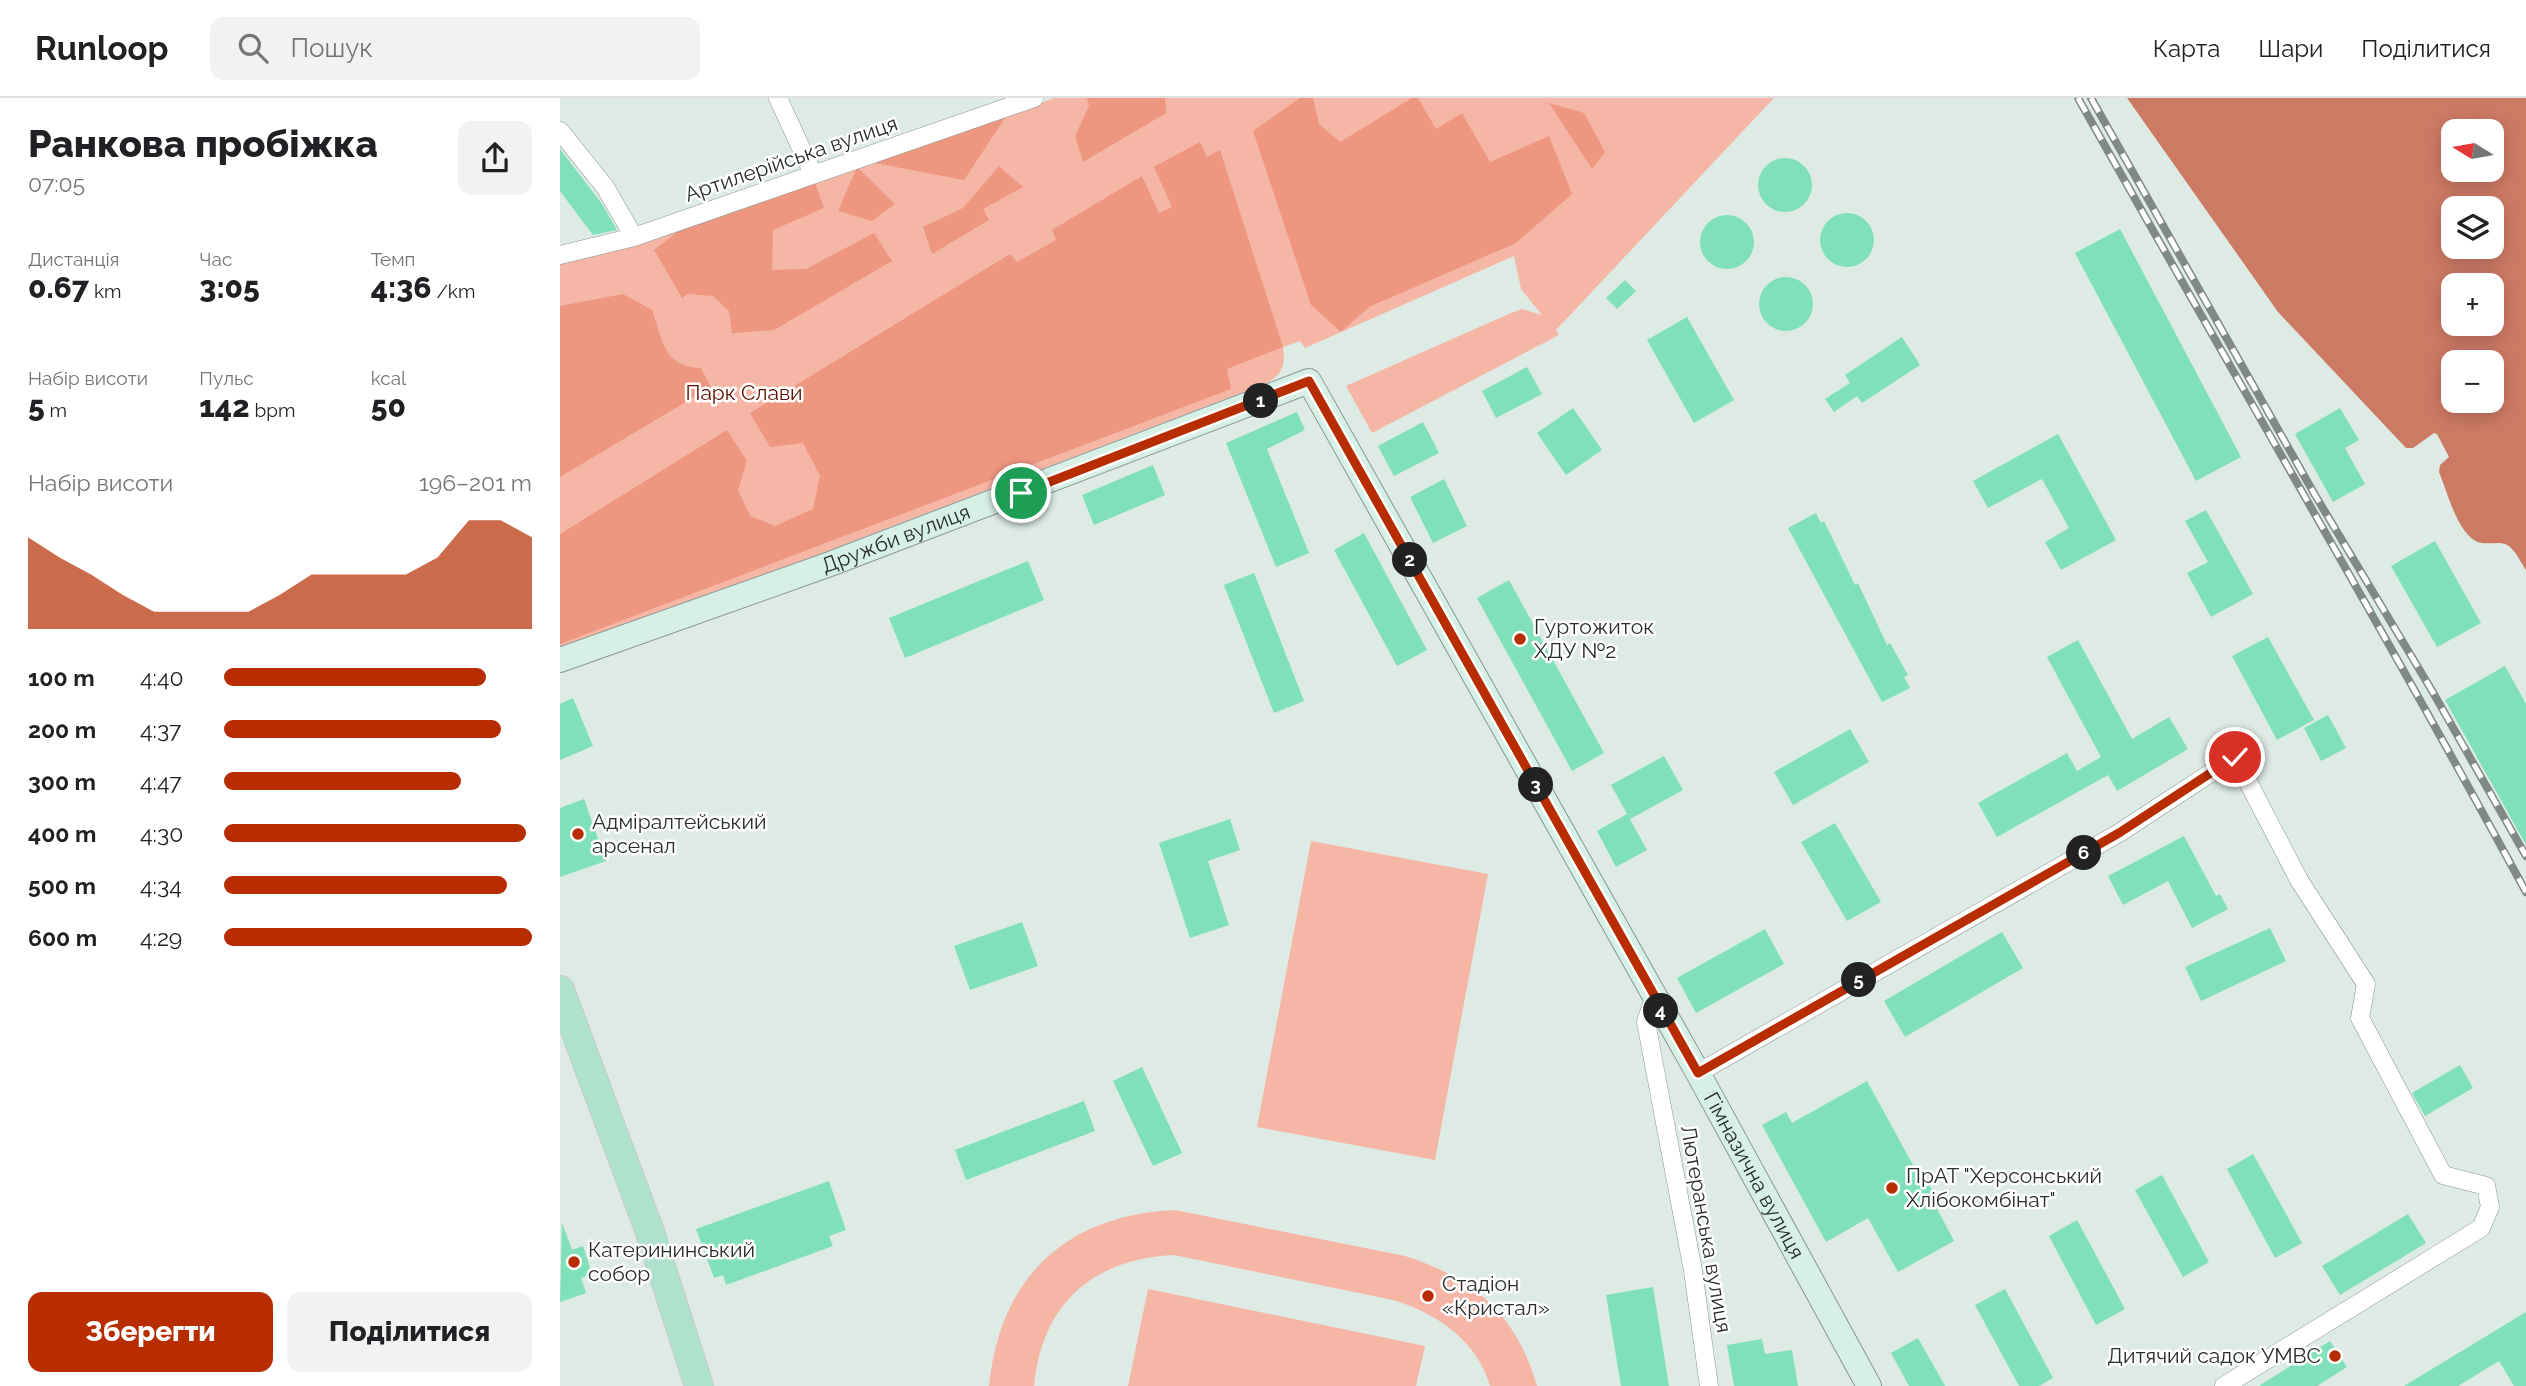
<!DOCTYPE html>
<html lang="uk">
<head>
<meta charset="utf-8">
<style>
  :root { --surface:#fff; --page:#f2f2f2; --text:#202124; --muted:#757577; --line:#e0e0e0; --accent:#b72d00 }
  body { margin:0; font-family:Raleway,sans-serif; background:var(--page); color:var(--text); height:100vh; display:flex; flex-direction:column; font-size:26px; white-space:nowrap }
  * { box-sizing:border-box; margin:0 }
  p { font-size:23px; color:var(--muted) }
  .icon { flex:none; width:38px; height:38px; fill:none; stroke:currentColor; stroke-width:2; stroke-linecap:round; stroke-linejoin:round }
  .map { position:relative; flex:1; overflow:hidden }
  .drawer { display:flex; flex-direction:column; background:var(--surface); width:560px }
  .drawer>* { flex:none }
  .needle { width:46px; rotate:281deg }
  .controls { position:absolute; left:1881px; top:21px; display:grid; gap:14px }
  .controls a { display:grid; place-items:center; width:63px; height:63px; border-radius:14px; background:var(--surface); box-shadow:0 4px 18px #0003; font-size:35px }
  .pin { position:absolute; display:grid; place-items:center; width:60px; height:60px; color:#fff; margin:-30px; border:4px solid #fff; border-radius:50%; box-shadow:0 2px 7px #0007 }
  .km { position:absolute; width:35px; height:35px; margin:-18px; border-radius:50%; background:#222; color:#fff; font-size:19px; line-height:35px; text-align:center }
  .round { display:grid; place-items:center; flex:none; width:74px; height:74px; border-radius:14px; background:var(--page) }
  .headline { display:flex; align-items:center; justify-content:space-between; height:119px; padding:0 28px }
  h1 { font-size:38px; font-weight:800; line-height:52px }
  .stats { display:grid; grid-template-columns:repeat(3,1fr); gap:10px; height:119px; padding:7px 28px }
  .stats div { display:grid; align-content:center }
  .stats b { font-size:30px; font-weight:800 }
  .stats small { font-size:19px; font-weight:400 }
  .stats p { font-size:19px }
  .chart { height:196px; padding:14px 28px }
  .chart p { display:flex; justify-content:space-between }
  .chart svg { width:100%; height:126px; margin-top:7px; fill:var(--accent); opacity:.7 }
  .cta { display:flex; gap:14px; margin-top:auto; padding:14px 28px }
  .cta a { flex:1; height:80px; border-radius:14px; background:var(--accent); color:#fff; font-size:28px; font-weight:800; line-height:80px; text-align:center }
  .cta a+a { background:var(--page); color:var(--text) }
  ul { padding:0 28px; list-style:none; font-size:23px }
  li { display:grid; grid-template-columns:112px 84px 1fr; align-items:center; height:52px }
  li i { height:18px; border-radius:9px; background:var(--accent) }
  header { display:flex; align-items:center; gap:42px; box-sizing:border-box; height:98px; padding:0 35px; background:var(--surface); border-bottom:2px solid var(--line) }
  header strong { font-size:33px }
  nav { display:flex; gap:38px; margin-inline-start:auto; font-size:24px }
  .search { width:490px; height:63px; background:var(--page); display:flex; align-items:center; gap:18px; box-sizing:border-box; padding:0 24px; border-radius:14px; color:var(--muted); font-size:26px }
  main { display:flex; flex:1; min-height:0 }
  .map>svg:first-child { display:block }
  .green { fill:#f6b6a5 }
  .forest { fill:#ed9781 }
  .water { fill:#cd7a65; fill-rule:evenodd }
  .building { fill:#7fe0b9 }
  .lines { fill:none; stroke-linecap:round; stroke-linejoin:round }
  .street-casing { stroke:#899690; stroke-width:19 }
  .secondary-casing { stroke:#899690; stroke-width:26 }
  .primary-casing { stroke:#c7c9c8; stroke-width:30 }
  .street { stroke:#fff; stroke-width:18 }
  .secondary { stroke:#d6f0e6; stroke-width:24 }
  .primary { stroke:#aee2cd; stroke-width:28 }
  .rail-casing { stroke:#808985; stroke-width:8 }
  .rail { stroke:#fff; stroke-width:5; stroke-dasharray:16; stroke-linecap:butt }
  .route-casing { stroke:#fff; stroke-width:14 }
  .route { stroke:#b72d00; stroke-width:9 }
  .poi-dot { fill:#b72d00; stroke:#fff; stroke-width:2.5 }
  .labels { text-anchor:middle; stroke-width:5; stroke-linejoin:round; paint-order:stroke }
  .street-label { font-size:21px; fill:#282e2b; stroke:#fff }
  .park-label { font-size:21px; fill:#5c1100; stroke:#fff }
  .poi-label { font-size:21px; fill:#282e2b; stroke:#fff; text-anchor:start }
</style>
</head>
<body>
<header>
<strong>Runloop</strong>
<div class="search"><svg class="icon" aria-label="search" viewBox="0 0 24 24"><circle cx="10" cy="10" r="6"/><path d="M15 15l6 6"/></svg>Пошук</div>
<nav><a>Карта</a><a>Шари</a><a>Поділитися</a></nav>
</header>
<main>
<section class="drawer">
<div class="headline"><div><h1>Ранкова пробіжка</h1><p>07:05</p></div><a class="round"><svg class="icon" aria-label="share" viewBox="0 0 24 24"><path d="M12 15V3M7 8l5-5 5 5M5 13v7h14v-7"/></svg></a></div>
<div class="stats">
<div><p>Дистанція</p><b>0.67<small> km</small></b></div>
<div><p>Час</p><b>3:05</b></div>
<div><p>Темп</p><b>4:36<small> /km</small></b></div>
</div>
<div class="stats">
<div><p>Набір висоти</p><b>5<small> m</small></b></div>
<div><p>Пульс</p><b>142<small> bpm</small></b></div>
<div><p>kcal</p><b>50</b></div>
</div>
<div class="chart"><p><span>Набір висоти</span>196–201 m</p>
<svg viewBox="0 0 160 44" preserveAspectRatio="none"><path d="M0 44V12L10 19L20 25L30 32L40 38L50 38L60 38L70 38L80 32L90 25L100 25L110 25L120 25L130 19L140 6L150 6L160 12V44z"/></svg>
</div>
<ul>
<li><b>100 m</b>4:40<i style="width:85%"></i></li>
<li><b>200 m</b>4:37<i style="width:90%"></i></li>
<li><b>300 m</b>4:47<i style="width:77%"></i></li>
<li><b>400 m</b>4:30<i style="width:98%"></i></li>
<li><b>500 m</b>4:34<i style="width:92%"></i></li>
<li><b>600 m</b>4:29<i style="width:100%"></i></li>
</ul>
<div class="cta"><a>Зберегти</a><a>Поділитися</a></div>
</section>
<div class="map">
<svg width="1966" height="1288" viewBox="0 0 1966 1288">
  <rect width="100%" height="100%" fill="#ddebe4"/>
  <path class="green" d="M494 0H1214L996 232 999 237 812 335 786 288 951 215 962 211 982 217 961 191 954 158 745 250 740 243 723 249C726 269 721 279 702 287L0 555V165L413 31Z
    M751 743 928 776 875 1062 697 1029Z
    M615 1112 845 1158C914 1180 957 1217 977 1288H930C917 1242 876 1215 833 1202L614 1157C532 1161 482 1206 474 1288H429C440 1179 506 1117 615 1112Z
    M588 1191 865 1248 856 1288H568Z"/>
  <path class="forest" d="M527 0H605L606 15 523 64 515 38 529 8Z
    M740 0H753L759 26 780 44 852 0H858L876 31 902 15 930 64 989 38 1012 96 956 145 809 209 781 234 751 207 693 33Z
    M989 5 1024 15 1045 54 1032 71Z
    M447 17 404 82 309 64Z
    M640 44 647 59 660 52 723 249 667 271 671 291 0 546V436L167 332 187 363 178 392 190 418 215 428 253 411 260 378 243 345 210 349 190 315 450 156 457 164 496 142 492 132 582 78 599 115 612 109 594 69Z
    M439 68 463 89 423 111 429 122 372 156 363 129 403 110Z
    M297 69 335 106 312 123 278 113Z
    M254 82 264 110 213 132 212 172 246 171 314 135 332 163 214 232 172 235 169 213 153 198 128 196 122 200 94 152 125 128Z
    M63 196 92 212C103 242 103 269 141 270L151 289 0 379V208Z"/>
  <path class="water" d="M1567 0H1966V472C1961 465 1957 455 1950 449 1941 440 1925 450 1914 442 1896 430 1887 393 1879 374L1880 367 1889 359 1877 336 1874 335 1853 350H1846L1718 214ZM1894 33H1932V72H1894ZM1894 110H1932V149H1894ZM1894 187H1932V226H1894ZM1894 264H1932V303H1894Z"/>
  <path class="building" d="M0 51 42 106 57 132 33 137 0 93Z
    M1198 87a27 27 0 1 1 54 0a27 27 0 1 1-54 0Z
    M1260 142a27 27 0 1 1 54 0a27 27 0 1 1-54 0Z
    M1140 144a27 27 0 1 1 54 0a27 27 0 1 1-54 0Z
    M1560 131 1681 359 1636 383 1515 155Z
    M1199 206a27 27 0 1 1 54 0a27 27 0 1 1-54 0Z
    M1065 182 1076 193 1057 211 1046 200Z
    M1127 219 1174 302 1134 325 1087 242Z
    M1342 239 1360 267 1302 305 1297 298 1274 314 1265 301 1290 285 1285 277Z
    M967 269 982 296 936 320 922 293Z
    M1013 310 1042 352 1006 377 977 335Z
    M1780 310 1799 342 1785 350 1805 386 1773 404 1735 336Z
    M737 314 745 332 707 351 749 455 716 469 666 345Z
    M863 324 879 355 834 378 818 348Z
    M1498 336 1556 442 1501 472 1485 444 1509 430 1482 381 1428 410 1413 383Z
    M593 367 605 397 534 427 522 397Z
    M884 381 907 428 873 445 850 399Z
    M1646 412 1693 496 1651 519 1627 475 1648 464 1625 423Z
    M1256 415 1261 425 1264 423 1295 487 1298 485 1327 547 1330 545 1348 577 1344 579 1350 590 1322 604 1228 430Z
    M804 435 867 552 837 568 774 452Z
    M1875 443 1921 525 1877 549 1831 468Z
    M468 463 484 502 345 560 329 520Z
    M694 475 744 603 714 615 664 487Z
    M949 482 1044 655 1012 673 917 500Z
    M1708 539 1754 622 1717 642 1672 558Z
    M1518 542 1572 641 1609 619 1628 651 1557 693 1548 677 1437 739 1418 705 1507 655 1517 673 1541 659 1487 559Z
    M1945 568 1966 606V747L1885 602Z
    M13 600 33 648 0 662V606Z
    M1768 617 1786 650 1761 663 1744 630Z
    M1290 631 1309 664 1233 707 1214 674Z
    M1104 658 1123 692 1070 721 1051 687Z
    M24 701 46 763 0 779V710Z
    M1067 716 1087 752 1056 769 1037 733Z
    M670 721 680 752 648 763 669 827 630 840 599 745Z
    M1275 725 1321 804 1287 823 1241 744Z
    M1624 738 1656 798 1660 796 1668 811 1632 830 1608 783 1563 807 1548 778Z
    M462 824 478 868 410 892 394 848Z
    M1710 830 1726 863 1641 903 1625 869Z
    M1205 831 1224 866 1136 915 1117 880Z
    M1442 834 1463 870 1345 939 1324 903Z
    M1900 967 1913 990 1865 1018 1852 995Z
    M582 969 622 1055 593 1068 553 983Z
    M1307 983 1359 1078 1363 1075 1378 1103 1374 1105 1394 1143 1338 1174 1308 1120 1266 1144 1202 1027 1226 1014 1232 1025Z
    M524 1003 535 1033 406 1082 395 1052Z
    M1693 1056 1742 1145 1715 1160 1667 1071Z
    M1602 1077 1649 1164 1623 1179 1575 1092Z
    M269 1083 286 1132 269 1138 273 1148 166 1187 163 1177 154 1180 136 1131Z
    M1848 1116 1866 1145 1780 1197 1762 1168Z
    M1517 1122 1565 1211 1536 1227 1489 1138Z
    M2 1125 12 1152 23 1148 32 1176 21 1180 26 1195 0 1204Z
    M1093 1189 1109 1288H1061L1046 1197Z
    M1445 1191 1493 1280 1479 1288H1459L1415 1207Z
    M1966 1214V1288H1954L1939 1263 1898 1288H1844Z
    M1358 1240 1385 1288H1349L1331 1255Z
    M1202 1241 1205 1256 1232 1252 1238 1288H1174L1167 1247Z
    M1770 1243 1787 1269 1757 1288H1699Z"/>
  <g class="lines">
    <defs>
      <path id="street" d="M218 0 253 76
        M0 33 45 89 74 139
        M0 157 74 139 474 0
        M1094 900 1086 924 1133 1173 1149 1288
        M1138 975 1559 735 1675 659 1739 782 1806 886 1800 920 1883 1077 1926 1088 1930 1109 1921 1130 1664 1288"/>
      <g id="secondary">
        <path id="s1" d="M0 562 270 466 749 283 1138 975 1309 1288"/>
      </g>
      <path id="primary" d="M0 892 90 1134 139 1288"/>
    </defs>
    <use href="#street" class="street-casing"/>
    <use href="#secondary" class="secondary-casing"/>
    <use href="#primary" class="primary-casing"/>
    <use href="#street" class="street"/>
    <use href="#secondary" class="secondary"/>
    <use href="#primary" class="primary"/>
    <defs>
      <path id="rail" d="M1518 0C1667 265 1821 527 1966 794
        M1531 0 1755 397 1871 591 1966 758"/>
    </defs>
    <use href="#rail" class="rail-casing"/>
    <use href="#rail" class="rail"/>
  </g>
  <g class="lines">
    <defs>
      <path id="route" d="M461 395 749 283 1138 975 1559 735 1675 659"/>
    </defs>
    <use href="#route" class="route-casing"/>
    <use href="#route" class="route"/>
  </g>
  <g class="poi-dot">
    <circle cx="960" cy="541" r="7"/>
    <circle cx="18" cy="736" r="7"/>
    <circle cx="1332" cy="1090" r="7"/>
    <circle cx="14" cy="1164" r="7"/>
    <circle cx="868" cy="1198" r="7"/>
    <circle cx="1775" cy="1258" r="7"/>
  </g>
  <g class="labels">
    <g class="street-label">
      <text transform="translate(231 61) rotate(-19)" y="7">Артилерійська вулиця</text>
      <text dy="7" stroke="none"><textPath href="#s1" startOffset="357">Дружби вулиця</textPath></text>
      <text dy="7" stroke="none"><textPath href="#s1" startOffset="1710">Гімназична вулиця</textPath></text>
      <text transform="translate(1146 1131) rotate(80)" y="7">Лютеранська вулиця</text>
    </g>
    <g class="park-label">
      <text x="184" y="302">Парк Слави</text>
    </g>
    <g class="poi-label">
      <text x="974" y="536">Гуртожиток<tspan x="974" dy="24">ХДУ №2</tspan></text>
      <text x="32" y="731">Адміралтейський<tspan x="32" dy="24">арсенал</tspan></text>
      <text x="1346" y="1085">ПрАТ "Херсонський<tspan x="1346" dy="24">Хлібокомбінат"</tspan></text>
      <text x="28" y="1159">Катерининський<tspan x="28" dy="24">собор</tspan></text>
      <text x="882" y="1193">Стадіон<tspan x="882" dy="24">«Кристал»</tspan></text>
      <text x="1761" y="1265" text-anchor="end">Дитячий садок УМВС</text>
    </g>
  </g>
</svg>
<div class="controls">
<a><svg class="needle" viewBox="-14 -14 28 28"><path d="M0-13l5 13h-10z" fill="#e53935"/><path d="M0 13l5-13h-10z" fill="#757577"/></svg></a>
<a><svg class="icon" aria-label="layers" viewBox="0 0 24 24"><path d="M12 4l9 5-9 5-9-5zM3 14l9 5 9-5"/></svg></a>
<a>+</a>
<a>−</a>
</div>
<div class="pin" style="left:461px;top:395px;background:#1e9e55"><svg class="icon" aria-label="arrive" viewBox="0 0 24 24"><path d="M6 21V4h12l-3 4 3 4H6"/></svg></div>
<div class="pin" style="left:1675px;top:659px;background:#d93025"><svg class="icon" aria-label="check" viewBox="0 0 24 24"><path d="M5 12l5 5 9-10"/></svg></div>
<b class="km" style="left:701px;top:303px">1</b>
<b class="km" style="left:850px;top:462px">2</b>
<b class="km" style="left:976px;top:687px">3</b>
<b class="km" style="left:1101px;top:913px">4</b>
<b class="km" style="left:1299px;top:882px">5</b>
<b class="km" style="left:1524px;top:755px">6</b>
</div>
</main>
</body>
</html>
